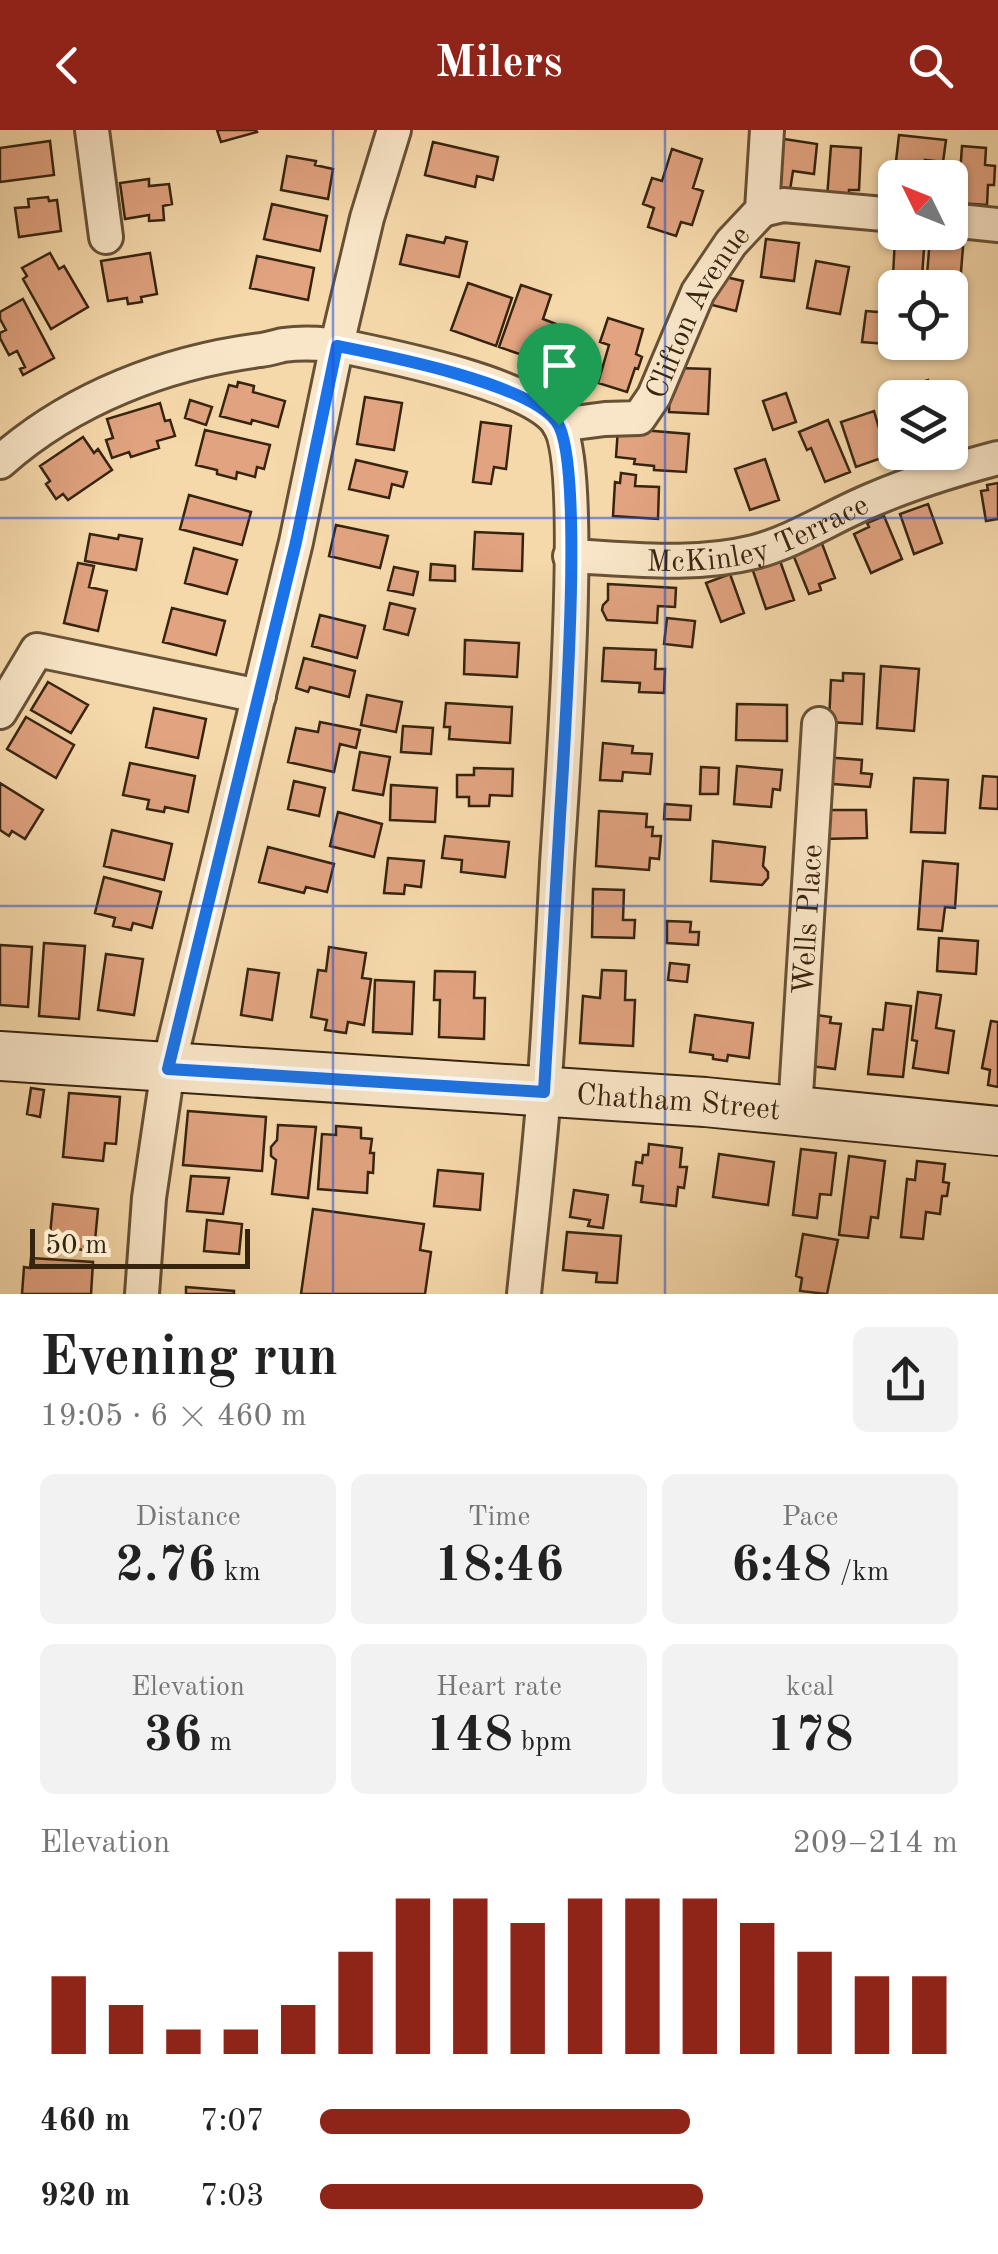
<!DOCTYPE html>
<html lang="en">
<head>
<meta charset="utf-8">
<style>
  :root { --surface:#fff; --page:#f2f2f2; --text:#222; --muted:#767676; --accent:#8f2418 }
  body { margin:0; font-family:"Old Standard TT",serif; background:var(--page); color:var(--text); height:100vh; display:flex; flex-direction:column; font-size:38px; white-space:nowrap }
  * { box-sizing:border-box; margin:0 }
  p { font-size:32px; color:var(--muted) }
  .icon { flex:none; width:55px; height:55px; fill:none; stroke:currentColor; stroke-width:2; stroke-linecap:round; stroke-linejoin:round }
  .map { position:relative; height:1164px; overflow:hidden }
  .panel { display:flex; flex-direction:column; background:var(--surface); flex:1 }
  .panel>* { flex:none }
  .needle { width:65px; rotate:313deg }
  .fabs { position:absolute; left:878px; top:30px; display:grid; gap:20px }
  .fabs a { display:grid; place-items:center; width:90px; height:90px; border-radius:15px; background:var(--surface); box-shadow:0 2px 8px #0004; font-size:50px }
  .scale { position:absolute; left:30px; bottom:25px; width:220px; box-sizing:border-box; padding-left:10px; border:5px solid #37240f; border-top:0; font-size:28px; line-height:35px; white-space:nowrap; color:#37240f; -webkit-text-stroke:8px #f9e6c8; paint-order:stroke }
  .pin { position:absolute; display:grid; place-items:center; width:85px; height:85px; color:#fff; margin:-102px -42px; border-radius:50% 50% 50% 0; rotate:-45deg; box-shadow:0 0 10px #0007 }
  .pin .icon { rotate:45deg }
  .round { display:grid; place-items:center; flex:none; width:105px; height:105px; border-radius:15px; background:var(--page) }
  .summary { display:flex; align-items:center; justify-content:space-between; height:170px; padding:0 40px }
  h1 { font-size:55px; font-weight:700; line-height:75px }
  .stats { display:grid; grid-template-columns:repeat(3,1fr); gap:15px; height:170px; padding:10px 40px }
  .stats div { display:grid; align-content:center; border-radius:15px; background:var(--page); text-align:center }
  .stats b { font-size:50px; font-weight:700 }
  .stats small { font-size:28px; font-weight:400 }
  .stats p { font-size:28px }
  .chart { height:280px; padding:20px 40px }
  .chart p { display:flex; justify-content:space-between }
  .chart svg { width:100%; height:180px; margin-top:10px; stroke:var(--accent); stroke-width:6 }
  ul { padding:0 40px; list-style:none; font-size:32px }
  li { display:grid; grid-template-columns:160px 120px 1fr; align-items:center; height:75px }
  li i { height:25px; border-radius:12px; background:var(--accent) }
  header { display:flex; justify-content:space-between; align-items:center; height:130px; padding:0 40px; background:var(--accent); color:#fff; font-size:45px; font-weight:700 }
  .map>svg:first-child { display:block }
  .building { fill:#e1a380; stroke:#37240f; stroke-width:2.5 }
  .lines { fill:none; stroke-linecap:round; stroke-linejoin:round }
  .minor-casing { stroke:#675136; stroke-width:38 }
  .secondary-casing { stroke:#37240f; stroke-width:52 }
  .minor { stroke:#f9e6c8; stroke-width:32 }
  .secondary { stroke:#f9e6c8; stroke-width:48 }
  .route-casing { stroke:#fff; stroke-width:20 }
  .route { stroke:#1a73e8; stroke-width:12 }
  .grid { fill:none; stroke:#1d4ed8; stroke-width:2.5; stroke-opacity:0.55 }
  .labels { text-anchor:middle; stroke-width:8; stroke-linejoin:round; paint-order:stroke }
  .street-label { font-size:30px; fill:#37240f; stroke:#f9e6c8 }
</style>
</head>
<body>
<header><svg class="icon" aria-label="back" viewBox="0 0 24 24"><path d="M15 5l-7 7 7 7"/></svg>Milers<svg class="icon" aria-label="search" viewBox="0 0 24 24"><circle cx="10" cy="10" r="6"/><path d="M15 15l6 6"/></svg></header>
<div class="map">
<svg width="998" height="1164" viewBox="0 0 998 1164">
  <rect width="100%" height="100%" fill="#f6d9ab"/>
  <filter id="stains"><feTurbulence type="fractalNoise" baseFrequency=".002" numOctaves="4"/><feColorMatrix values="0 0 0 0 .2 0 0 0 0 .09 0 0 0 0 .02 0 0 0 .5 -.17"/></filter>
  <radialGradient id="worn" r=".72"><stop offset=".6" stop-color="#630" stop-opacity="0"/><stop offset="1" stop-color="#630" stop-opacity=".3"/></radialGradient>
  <path class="building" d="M217 0H256L257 2 221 12Z
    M899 5 946 10 943 32 925 30 923 48H895V66H892Z
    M771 7 817 14 814 44 793 41 790 60 764 57Z
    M50 11 54 45 0 52V18Z
    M433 12 498 27 493 50 477 46 475 57 425 45Z
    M831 16 861 18 859 60H849V69L827 68Z
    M962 16 986 18 985 35 995 36 994 55H988L987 75 958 73Z
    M672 19 702 29 693 58 703 61 692 95 681 92 676 106 648 97 654 78 643 74 652 48 662 51Z
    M287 26 316 31 315 35 333 39 328 69 281 60Z
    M149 49V56L169 54 172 74 163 76 164 90 149 91V85L125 89 120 53Z
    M48 67 49 71 57 70 61 101 19 107 15 78 29 77 28 69Z
    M272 74 327 86 320 121 264 109Z
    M907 104 925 105 922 147 893 146 895 108 907 109Z
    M407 105 444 113 446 107 467 112 459 147 400 134Z
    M930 108 947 110V116L963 117 960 154H952L950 178V158H926Z
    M766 109 799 113 794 151 761 147Z
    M50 123 59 139 64 136 88 177 51 199 23 149 27 146 22 138Z
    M150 123 157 164 141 167 142 172 128 174 127 168 108 171 101 131Z
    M257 126 314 138 308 170 250 158Z
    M816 131 849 137 840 184 807 178Z
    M717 145 743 151 736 181 704 173Z
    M468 153 512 168 496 216 451 200Z
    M521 155 551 165 543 189 556 194 543 232 499 217Z
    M23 169 54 228 23 245 20 239 25 237 17 221 9 225 0 208V203L6 200 0 189V182Z
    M866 181 890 183 887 214 862 212Z
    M608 188 643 199 636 224 642 227 638 239 635 238 627 262 598 253 609 215 600 212Z
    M677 238 710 239 708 284 669 282 670 257H676Z
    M928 250 931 260 940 256 944 268H914L916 267 912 255Z
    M238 252 254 256 253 262 285 271 278 297 252 290 251 294 220 286 229 255 237 257Z
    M786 263 796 292 773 300 763 271Z
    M365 267 402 273 394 320 357 314Z
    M190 270 212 277 206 295 185 288Z
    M160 273 165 291 170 290 175 306 157 311 159 318 131 327 129 322 112 328 106 310 113 308 107 289Z
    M874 281 879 298 884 297 893 324 856 337 841 292Z
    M828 290 850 342 825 352 811 318 807 320 799 302Z
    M481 292 511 296 506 339 494 337 491 354 473 352Z
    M618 298 689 304 686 342 654 340V336L634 334 635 329 616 327Z
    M205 300 270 315 264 339 257 337 255 347 237 342 236 349 217 344V340L196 335Z
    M83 307 94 323 98 319 112 340 68 370 63 364 56 369 46 354 50 351 40 336Z
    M765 329 779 370 750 380 735 339Z
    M356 330 407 342 403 357 392 354 389 368 349 359Z
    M621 343 636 345 635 356 659 357 658 389 613 386 615 352 620 353Z
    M998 353V389L986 391 981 361 988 360 987 355Z
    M189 365 251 382 242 415 180 399Z
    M928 374 942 413 914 424 900 384Z
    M884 386 902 429 871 443 854 404 869 397 867 393Z
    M336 395 388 406 380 438 329 426Z
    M475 402 523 404 522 441 473 439Z
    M90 404 118 409 119 405 142 409 136 440 85 431Z
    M821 411 835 448 819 454 821 460 809 464 792 422Z
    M194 418 237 430 227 464 185 453Z
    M779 428 794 470 766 479 752 438Z
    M78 433 94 436 89 457 107 461 98 501 64 493Z
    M431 434 455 436V451L430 450Z
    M394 437 418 442 413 465 388 460Z
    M730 444 744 483 721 492 706 453Z
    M608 454 676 458 675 477 658 476 657 493 607 490 602 480 603 475 608 470Z
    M390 473 415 479 408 505 384 499Z
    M172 478 225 491 216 525 163 512Z
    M320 485 365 496 357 528 312 516Z
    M667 488 695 491 692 517 664 514Z
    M465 510 519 513 517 547 464 544Z
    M604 518 656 520 655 539H665L664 563 639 562 640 553 602 551Z
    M304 528 355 541 349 567 310 557 308 562 296 558Z
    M881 536 919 539 914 601 877 598Z
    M843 543 864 544 862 594 829 592 831 550 843 551Z
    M48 552 88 575 71 603 31 580Z
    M367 565 402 572 396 602 361 595Z
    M446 573 512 577 510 613 449 609 450 597H444Z
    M737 574 787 575V611L736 610Z
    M154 578 206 589 198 628 146 617Z
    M26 587 74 615 56 648 7 619Z
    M320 592 360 600 356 618 340 614 334 642 288 632 296 598 318 602Z
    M403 596 433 598 431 624 401 622Z
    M603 613 633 616 632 623 652 624 650 644 623 642 622 651 600 650Z
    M360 622 390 627 383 665 353 660Z
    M824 627 862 630 861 643 872 644 870 657 821 653Z
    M130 633 195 646 188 682 165 677 164 682 147 679 149 670 123 665Z
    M737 636 782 640 780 660 773 659 771 677 734 674Z
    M701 637 719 638 718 664H700Z
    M474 638 513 639 512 666 490 665 489 676H469V667H457V645H474Z
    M983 646 998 647V679L980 678Z
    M914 648 948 650 945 703 911 702Z
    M294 651 325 658 319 686 288 679Z
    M0 653 43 680 25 709 12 701 9 706 0 700Z
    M391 655 437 658 435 692 390 690Z
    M665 674 691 676 690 690 664 689Z
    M821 680H866L867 708 821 709Z
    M599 681 647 684 646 697H653L652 706H661L659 729 650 728 649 740 596 736Z
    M338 682 382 694 374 727 330 716Z
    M112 700 172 714 164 750 104 736Z
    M445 706 509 712 505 747 461 742 462 730 442 728Z
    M713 711 765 717 763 736 768 742V748L762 755 711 751Z
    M268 717 334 734 327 762 306 757 304 763 259 752Z
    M388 728 424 731 421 757 405 755 404 764 384 763Z
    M923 731 958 734 955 778 945 777 942 801 918 799Z
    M104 747 161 762 152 798 133 793 131 800 113 796 115 788 95 783Z
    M593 759 624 760 623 790H635L634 808 592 807Z
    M667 791 691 792 690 802H699L698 815 667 813Z
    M939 808 978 811 976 844 937 841Z
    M44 813 85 816 79 889 39 886Z
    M0 815 32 817 28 877 0 875Z
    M329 817 366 823 362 848 371 849 364 895 348 892 346 903 325 900 327 890 311 887 318 840 326 841Z
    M106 824 143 829 134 885 98 880Z
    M670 833 689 835 687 852 668 850Z
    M248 839 279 843 272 890 241 885Z
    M602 840 626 841 625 870H635L633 916 580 913 583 866 600 868Z
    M435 841 475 842 474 868H485L484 909 439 907 440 870H434Z
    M375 850 414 852 412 904 373 902Z
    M918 862 941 865 936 898 954 901 948 943 913 938 917 911 912 910Z
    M886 873 911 876 903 947 868 944 873 899 883 900Z
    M809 884 831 887 830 893 841 894 835 939 802 935Z
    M695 885 753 893 749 928 728 925 727 931 713 929V925L690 922Z
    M991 891 998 892V957L988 955 990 940 982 938Z
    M31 958 44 960 40 987 27 984Z
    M69 963 120 967 116 1014 105 1013 103 1031 63 1027Z
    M188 981 266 987 262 1041 183 1035Z
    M278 995 316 997 308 1068 272 1064 276 1030 271 1026V1017L277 1010Z
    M336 996 361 998V1008L372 1009 370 1023H374L373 1043 368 1042 367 1063 318 1059 322 1004 336 1005Z
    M649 1014 682 1018 680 1037H687L684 1058 678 1057 676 1076 641 1072 643 1056 633 1055 636 1032 642 1033 643 1025H648Z
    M801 1019 836 1023 831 1065 820 1064 817 1088 793 1085Z
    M719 1024 774 1032 768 1075 713 1067Z
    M849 1026 885 1031 878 1088 871 1087 868 1108 839 1105Z
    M917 1031 945 1034 943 1052 949 1053 947 1066H942L940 1084 926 1082 923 1109 901 1107 907 1049 915 1050Z
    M438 1040 483 1044 480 1080 434 1076Z
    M191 1046 229 1048 223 1084 187 1081Z
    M574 1060 608 1065 603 1098 588 1096 590 1090 570 1087Z
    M53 1074 98 1079 94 1121 49 1116Z
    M313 1079 424 1094 420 1120 431 1122 425 1164H301Z
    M207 1090 242 1094 239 1124 204 1121Z
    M567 1102 621 1106 617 1153 596 1152 597 1143 563 1140Z
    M803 1104 838 1110 827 1164 800 1161 802 1148 796 1146Z
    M31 1128 93 1132 91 1164H22L24 1137 30 1138Z
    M186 1157 234 1161V1164H186Z"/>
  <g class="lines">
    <defs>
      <g id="minor">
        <path d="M92 0 106 107"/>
        <path d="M762 80 783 75 895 85"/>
        <path d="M950 90 998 95"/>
        <path id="s1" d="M559 295 605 289 639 288 654 266 698 162 731 113 762 80 767 0"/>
        <path d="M0 332C72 268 167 232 261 220 268 219 275 217 283 215 304 212 330 214 351 218 399 228 525 254 556 290 588 328 561 666 557 734 553 809 550 885 544 961 539 1028 531 1096 524 1164"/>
        <path id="s2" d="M570 426C631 429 694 437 754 422 796 411 834 385 874 369 914 352 956 339 998 328"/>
        <path d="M0 582 37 520 259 566"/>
        <path id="s3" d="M795 981 819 594"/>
        <path d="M142 1164 149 1068 168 939 296 412 338 210 367 88 394 0"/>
      </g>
      <g id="secondary">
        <path id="s4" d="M0 926 705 972 998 1001"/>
      </g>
    </defs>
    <use href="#minor" class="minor-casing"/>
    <use href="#secondary" class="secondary-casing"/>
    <use href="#minor" class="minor"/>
    <use href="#secondary" class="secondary"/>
  </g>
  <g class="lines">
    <defs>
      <path id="route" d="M337 216C387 226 526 253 556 291 587 329 562 640 559 705 554 791 549 876 544 962L168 939 296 412Z"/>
    </defs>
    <use href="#route" class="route-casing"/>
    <use href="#route" class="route"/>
  </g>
  <path class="grid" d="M333 0V1164M665 0V1164M0 388H998M0 776H998"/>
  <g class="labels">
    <g class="street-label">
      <text dy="10" stroke="none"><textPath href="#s1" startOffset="202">Clifton Avenue</textPath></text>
      <text dy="10" stroke="none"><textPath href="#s2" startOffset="192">McKinley Terrace</textPath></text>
      <text dy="10" stroke="none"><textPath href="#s3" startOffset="192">Wells Place</textPath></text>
      <text dy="10" stroke="none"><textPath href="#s4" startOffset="680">Chatham Street</textPath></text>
    </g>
  </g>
  <rect width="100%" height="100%" filter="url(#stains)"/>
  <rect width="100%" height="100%" fill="url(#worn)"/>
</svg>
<div class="fabs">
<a><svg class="needle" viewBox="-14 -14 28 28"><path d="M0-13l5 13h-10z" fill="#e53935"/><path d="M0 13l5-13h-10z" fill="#767676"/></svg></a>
<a><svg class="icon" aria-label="locate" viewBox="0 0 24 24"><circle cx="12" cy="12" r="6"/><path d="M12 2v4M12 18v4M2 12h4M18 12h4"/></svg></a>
<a><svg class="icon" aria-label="layers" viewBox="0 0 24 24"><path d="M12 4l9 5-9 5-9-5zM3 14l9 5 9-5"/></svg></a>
</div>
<div class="scale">50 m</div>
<div class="pin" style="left:559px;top:295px;background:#1e9e55"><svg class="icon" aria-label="arrive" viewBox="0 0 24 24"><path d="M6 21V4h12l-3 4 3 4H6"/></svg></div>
</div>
<section class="panel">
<div class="summary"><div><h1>Evening run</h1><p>19:05 · 6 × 460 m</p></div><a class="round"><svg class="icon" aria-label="share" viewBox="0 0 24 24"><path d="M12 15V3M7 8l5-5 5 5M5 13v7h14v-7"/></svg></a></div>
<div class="stats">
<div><p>Distance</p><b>2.76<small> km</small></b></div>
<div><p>Time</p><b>18:46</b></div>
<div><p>Pace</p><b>6:48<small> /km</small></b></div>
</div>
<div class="stats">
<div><p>Elevation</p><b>36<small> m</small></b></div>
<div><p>Heart rate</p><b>148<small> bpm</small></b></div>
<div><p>kcal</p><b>178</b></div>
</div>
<div class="chart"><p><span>Elevation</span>209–214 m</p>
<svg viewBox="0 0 160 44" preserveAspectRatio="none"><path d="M5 44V25M15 44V32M25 44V38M35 44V38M45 44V32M55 44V19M65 44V6M75 44V6M85 44V12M95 44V6M105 44V6M115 44V6M125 44V12M135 44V19M145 44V25M155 44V25"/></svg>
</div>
<ul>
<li><b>460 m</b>7:07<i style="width:58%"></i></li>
<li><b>920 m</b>7:03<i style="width:60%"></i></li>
</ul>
</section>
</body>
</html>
